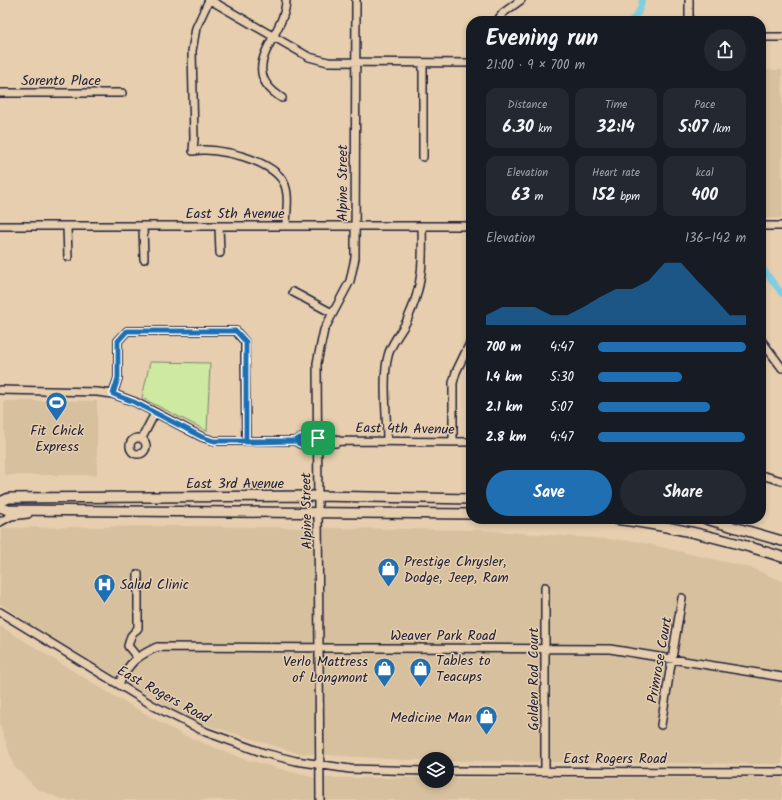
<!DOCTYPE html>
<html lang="en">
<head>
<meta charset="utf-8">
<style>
  :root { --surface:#171b24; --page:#242831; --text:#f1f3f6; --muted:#9ea1a6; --accent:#1f6fb2 }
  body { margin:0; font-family:Kalam,sans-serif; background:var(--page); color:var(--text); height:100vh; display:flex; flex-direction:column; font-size:15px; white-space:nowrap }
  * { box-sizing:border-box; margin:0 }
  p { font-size:13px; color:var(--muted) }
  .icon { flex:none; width:22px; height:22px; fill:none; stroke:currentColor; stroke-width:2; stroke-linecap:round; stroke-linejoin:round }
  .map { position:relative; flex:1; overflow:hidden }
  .side { position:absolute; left:466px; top:16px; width:300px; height:508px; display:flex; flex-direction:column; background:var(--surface); border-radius:16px; box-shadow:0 2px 6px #0003 }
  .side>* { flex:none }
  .fabs { position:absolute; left:418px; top:752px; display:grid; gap:8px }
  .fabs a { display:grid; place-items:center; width:36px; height:36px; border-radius:50%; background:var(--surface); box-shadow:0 2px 6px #0003; font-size:20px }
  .pin { position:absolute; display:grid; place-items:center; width:34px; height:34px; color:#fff; margin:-17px; border-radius:8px; box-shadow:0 2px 6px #0006 }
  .round { display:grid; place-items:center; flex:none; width:42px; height:42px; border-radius:21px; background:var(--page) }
  .head { display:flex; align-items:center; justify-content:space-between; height:68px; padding:0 20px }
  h1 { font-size:22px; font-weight:700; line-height:30px }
  .figures { display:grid; grid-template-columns:repeat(3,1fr); gap:6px; height:68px; padding:4px 20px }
  .figures div { display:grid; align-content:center; border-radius:10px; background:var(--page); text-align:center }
  .figures b { font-size:17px; font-weight:700 }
  .figures small { font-size:11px; font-weight:400 }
  .figures p { font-size:11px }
  .chart { height:112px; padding:8px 20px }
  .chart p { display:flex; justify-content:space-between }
  .chart svg { width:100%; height:72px; margin-top:4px; fill:var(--accent); opacity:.7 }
  .action { display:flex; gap:8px; margin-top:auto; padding:8px 20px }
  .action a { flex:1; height:46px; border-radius:24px; background:var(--accent); color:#fff; font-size:16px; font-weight:700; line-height:46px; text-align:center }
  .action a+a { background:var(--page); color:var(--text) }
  ul { padding:0 20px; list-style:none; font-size:13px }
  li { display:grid; grid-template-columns:64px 48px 1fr; align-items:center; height:30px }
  li i { height:10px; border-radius:5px; background:var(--accent) }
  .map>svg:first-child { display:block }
  .built { fill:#d7c09e }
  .green { fill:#cee9a0; stroke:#78866e }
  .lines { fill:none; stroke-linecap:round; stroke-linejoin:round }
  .canal { stroke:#81cee0; stroke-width:6 }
  .minor-casing { stroke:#22223b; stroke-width:10 }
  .major-casing { stroke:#22223b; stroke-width:12 }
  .minor { stroke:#e6ceae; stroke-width:7 }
  .major { stroke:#e6ceae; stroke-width:9 }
  .route-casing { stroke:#fff; stroke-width:8 }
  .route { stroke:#1f6fb2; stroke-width:5 }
  .labels { text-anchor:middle; stroke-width:3; stroke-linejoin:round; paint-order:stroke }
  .street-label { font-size:14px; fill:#22223b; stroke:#e6ceae }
  .poi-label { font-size:14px; fill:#22223b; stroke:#e6ceae; text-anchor:start }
</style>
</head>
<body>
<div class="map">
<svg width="782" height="800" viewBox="0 0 782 800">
  <rect width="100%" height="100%" fill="#e6ceae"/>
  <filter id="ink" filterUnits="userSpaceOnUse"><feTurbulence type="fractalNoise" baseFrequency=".025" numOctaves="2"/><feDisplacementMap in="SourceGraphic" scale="8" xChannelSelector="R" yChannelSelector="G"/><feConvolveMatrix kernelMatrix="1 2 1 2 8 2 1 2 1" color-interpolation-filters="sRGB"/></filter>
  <g filter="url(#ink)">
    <path class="built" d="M761 70H782V218H761Z
      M4 401H97V475H4Z
      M177 526 478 530 635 541 751 568 782 581V764L447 761V759L404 760 297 753 191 720 50 637 0 604 1 528Z
      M0 626 109 693 183 735 244 759 295 773 316 778H425V781H447V778H782V800H64L37 789 14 766 0 725Z"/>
    <path class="green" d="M150 362 210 363 207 431 142 398Z"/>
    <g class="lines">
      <path class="canal" d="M630 21C638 16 641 9 642 0
        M761 266 782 294"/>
      <defs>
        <path id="minor" d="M209 0 196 28 192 51 194 138 193 151C216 146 273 160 284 183 290 195 286 213 286 226
          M210 0 309 57 328 62 471 63
          M689 0V21
          M497 21 503 13 521 0
          M761 37H782
          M423 63V157
          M0 93H122
          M282 98C234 68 286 36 286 0
          M0 226H471
          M143 226 144 259
          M219 226 220 253
          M761 226H782
          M67 227 68 257
          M293 292 332 313
          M761 340 782 368
          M0 390 97 392 113 394 135 402 202 437 214 441H295L300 444 336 443 339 441 471 442
          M113 394 118 378V341L127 331H236L245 342 246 441
          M130 446a8 8 0 1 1 16 0a8 8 0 1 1-16 0Z
          M142 438 155 413
          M295 441C305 435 330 435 339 441
          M387 441C387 416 382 379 388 356 391 342 403 331 408 318 423 286 423 261 422 226
          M453 442V383L456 372 471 341
          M761 475 782 481
          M0 522 11 516 28 514
          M0 612 154 706 206 732 264 753 296 761 350 769 425 771
          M137 657 128 646 131 636 138 628V574
          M119 684C129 662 136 657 157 647L610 649 782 677
          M661 725 682 598
          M545 770V587
          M447 771 782 772
          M320 800 317 363 324 330 350 281 355 258 356 0"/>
        <path id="major" d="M0 502 9 498 319 496 471 499
          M0 507 8 510 471 514
          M615 519C672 526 727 539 782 557
          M706 519 782 541"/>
      </defs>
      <use href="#minor" class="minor-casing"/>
      <use href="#major" class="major-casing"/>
      <use href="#minor" class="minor"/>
      <use href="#major" class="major"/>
    </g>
  </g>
  <g class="lines" filter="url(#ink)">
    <defs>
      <path id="route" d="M318 438H300L295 441H214L202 437 134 402 113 394 118 378V341L127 331H236L246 342V442L295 441 300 444H318V438"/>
    </defs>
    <use href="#route" class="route-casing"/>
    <use href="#route" class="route"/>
  </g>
  <defs>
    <symbol id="stadium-pin" viewBox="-11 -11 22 30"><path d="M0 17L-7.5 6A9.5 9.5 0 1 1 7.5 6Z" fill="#1f6fb2" stroke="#e6ceae"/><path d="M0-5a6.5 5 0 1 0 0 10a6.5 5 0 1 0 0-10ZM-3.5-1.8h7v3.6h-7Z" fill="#fff"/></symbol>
    <symbol id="shop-pin" viewBox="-11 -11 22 30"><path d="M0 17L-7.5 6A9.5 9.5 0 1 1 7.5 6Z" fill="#1f6fb2" stroke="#e6ceae"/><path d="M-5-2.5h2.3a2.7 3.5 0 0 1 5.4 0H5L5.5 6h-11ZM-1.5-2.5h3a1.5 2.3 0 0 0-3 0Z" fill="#fff"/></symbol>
    <symbol id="hospital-pin" viewBox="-11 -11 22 30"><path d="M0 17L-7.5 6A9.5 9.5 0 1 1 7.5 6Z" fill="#1f6fb2" stroke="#e6ceae"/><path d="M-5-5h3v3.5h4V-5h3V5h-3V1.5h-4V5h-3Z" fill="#fff"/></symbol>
  </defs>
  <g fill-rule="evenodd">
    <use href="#stadium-pin" x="44" y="390" width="25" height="34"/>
    <use href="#shop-pin" x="376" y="556" width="25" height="34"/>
    <use href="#hospital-pin" x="92" y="572" width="25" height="34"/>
    <use href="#shop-pin" x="408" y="656" width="25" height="34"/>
    <use href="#shop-pin" x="372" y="656" width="25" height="34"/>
    <use href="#shop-pin" x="474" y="704" width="25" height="34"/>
  </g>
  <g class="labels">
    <g class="street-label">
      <text x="61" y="85">Sorento Place</text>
      <text transform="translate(342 183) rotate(-90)" y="5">Alpine Street</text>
      <text x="235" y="218">East 5th Avenue</text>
      <text transform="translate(405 428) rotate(1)" y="5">East 4th Avenue</text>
      <text x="235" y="488">East 3rd Avenue</text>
      <text transform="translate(306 511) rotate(-91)" y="5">Alpine Street</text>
      <text x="443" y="640">Weaver Park Road</text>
      <text transform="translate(659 660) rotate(-80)" y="5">Primrose Court</text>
      <text transform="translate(533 679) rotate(-90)" y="5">Golden Rod Court</text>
      <text transform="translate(164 694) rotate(29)" y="5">East Rogers Road</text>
      <text x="615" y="763">East Rogers Road</text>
    </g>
    <g class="poi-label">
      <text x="57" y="435" text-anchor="middle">Fit Chick<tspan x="57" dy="16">Express</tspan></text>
      <text x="404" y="566">Prestige Chrysler,<tspan x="404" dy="16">Dodge, Jeep, Ram</tspan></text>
      <text x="120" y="589">Salud Clinic</text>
      <text x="436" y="665">Tables to<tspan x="436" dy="16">Teacups</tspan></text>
      <text x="368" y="666" text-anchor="end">Verlo Mattress<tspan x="368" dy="16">of Longmont</tspan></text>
      <text x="472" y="722" text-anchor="end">Medicine Man</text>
    </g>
  </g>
</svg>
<div class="fabs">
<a><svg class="icon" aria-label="layers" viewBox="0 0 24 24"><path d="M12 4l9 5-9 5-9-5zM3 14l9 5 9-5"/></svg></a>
</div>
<div class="pin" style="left:318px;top:438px;background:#1e9e55"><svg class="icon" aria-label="arrive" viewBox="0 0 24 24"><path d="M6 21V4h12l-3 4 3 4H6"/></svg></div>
<section class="side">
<div class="head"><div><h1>Evening run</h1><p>21:00 · 9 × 700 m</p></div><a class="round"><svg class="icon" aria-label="share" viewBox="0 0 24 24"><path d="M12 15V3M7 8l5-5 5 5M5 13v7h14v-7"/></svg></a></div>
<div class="figures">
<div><p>Distance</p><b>6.30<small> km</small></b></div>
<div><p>Time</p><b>32:14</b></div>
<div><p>Pace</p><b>5:07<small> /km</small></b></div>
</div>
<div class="figures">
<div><p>Elevation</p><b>63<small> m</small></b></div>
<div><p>Heart rate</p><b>152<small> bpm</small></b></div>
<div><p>kcal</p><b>400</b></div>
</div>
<div class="chart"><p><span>Elevation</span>136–142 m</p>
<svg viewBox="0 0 160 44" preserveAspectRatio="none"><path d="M0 44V38L10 33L20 33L30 33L40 38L50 38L60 33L70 27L80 22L90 22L100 17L110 6L120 6L130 17L140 27L150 38L160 38V44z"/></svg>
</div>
<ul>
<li><b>700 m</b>4:47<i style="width:100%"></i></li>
<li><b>1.4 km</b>5:30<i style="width:57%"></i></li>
<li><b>2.1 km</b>5:07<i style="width:76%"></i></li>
<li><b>2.8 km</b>4:47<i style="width:99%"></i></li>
</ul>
<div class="action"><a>Save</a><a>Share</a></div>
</section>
</div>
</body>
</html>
